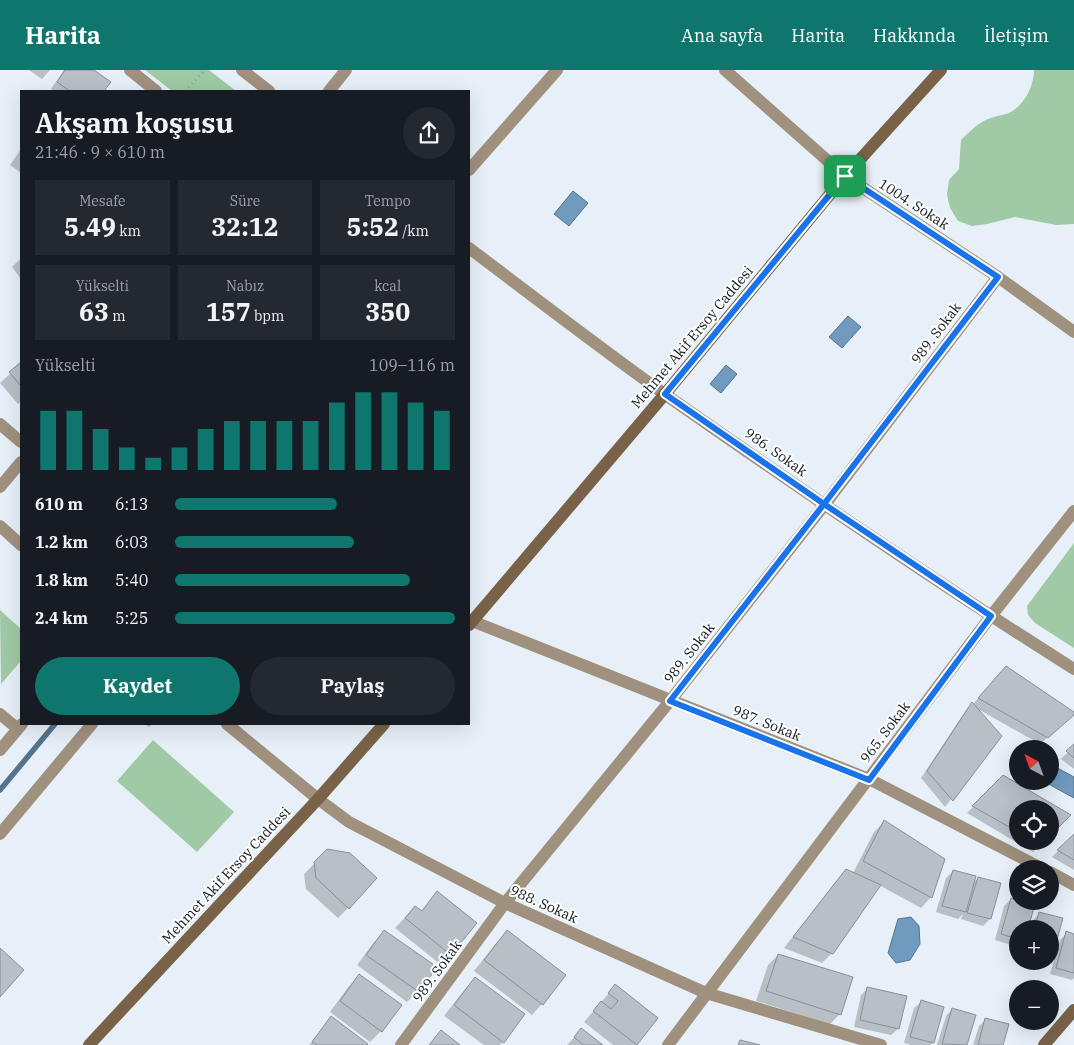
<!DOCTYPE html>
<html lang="tr">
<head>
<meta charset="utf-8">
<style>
  :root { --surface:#171b24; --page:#242831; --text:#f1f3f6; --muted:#9ea1a6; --accent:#0f766e }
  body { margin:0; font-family:"IBM Plex Serif",serif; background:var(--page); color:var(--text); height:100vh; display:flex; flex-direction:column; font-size:19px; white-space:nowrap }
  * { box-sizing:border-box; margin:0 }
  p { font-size:16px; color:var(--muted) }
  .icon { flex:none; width:28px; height:28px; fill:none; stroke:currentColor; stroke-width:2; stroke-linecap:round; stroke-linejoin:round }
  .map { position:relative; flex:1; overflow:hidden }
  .sheet { position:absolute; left:20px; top:20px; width:450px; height:635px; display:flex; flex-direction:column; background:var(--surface); border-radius:0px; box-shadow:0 5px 20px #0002 }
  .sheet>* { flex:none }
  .needle { width:32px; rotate:319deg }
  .tools { position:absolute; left:1009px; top:670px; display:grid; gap:10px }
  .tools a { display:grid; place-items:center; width:50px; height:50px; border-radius:50%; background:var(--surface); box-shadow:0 5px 20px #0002; font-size:25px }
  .pin { position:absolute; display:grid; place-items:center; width:42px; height:42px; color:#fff; margin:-21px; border-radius:10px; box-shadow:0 2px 8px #0006 }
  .round { display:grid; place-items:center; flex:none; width:52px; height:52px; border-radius:26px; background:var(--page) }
  .overview { display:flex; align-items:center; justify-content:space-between; height:85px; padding:0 15px }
  h1 { font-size:28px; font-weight:800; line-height:38px }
  .stats { display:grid; grid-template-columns:repeat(3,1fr); gap:8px; height:85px; padding:5px 15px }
  .stats div { display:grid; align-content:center; border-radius:0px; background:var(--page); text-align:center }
  .stats b { font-size:25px; font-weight:800 }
  .stats small { font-size:14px; font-weight:400 }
  .stats p { font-size:14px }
  .chart { height:140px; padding:10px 15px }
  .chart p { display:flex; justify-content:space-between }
  .chart svg { width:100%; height:90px; margin-top:5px; stroke:var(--accent); stroke-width:6 }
  .button { display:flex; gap:10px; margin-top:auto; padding:10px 15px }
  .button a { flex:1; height:58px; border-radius:30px; background:var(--accent); color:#fff; font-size:20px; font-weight:800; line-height:58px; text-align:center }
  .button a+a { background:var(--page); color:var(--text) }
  ul { padding:0 15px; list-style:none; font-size:16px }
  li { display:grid; grid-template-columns:80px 60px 1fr; align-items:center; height:38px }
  li i { height:12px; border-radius:6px; background:var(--accent) }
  header { display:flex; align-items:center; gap:30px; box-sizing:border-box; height:70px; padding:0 25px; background:var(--accent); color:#fff }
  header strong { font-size:24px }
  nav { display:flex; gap:28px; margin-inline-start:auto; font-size:18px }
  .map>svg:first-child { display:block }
  .green { fill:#9fcaa5 }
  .water { fill:#709abe; stroke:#55738d }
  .shadow { fill:#0003 }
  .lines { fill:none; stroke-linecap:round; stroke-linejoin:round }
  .stream { stroke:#55738d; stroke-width:5.5 }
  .building { fill:#b7bfc7; stroke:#889098 }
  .path { stroke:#969ca2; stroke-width:3; stroke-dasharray:1 4; stroke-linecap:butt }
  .street { stroke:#a0907e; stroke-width:12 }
  .secondary { stroke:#796248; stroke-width:12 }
  .route-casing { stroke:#fff; stroke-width:10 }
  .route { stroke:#1a73e8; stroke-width:6 }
  .labels { text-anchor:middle; stroke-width:4; stroke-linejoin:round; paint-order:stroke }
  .street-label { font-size:14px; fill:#15181b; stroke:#fbfdfe }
</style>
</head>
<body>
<header>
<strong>Harita</strong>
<nav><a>Ana sayfa</a><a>Harita</a><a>Hakkında</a><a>İletişim</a></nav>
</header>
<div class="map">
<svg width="1074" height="975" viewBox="0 0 1074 975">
  <rect width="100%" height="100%" fill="#e7f0f8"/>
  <path class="green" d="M145 0H209L236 21H172Z
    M1034 0H1074V154L1056 155 1015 147 987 154 972 156 958 151 950 138 947 125 949 110 959 99 961 70C967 64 974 57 982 52 990 47 1000 46 1009 43 1024 36 1034 16 1034 0Z
    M1074 473V578L1035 553 1028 545 1027 536Z
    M0 540 21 559V591L1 614Z
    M153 670 234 742 197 782 117 711Z"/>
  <path class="water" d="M573 121 588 133 569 156 554 144Z
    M848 246 861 257 842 278 829 267Z
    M726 295 737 304 721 323 710 314Z
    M1050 694 1074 707V728L1043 711H1050Z
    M911 847 919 856 920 874 910 890 896 893 888 883 898 849Z"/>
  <path class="shadow" d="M29 0H50L42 9Z
    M64 0H92L109 12 103 21H55L51 19Z
    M21 79V103L10 95Z
    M21 188V209L12 197Z
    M21 294V331L18 334 0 313Z
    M1000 604 1074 644 1040 674 976 638 1001 666 945 737 921 708 966 640 972 634H973Z
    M144 654H152L149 657Z
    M1074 676V699L1061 689Z
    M1003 707 1069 746 1050 764V739H1018V771H1043L1033 782 967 743Z
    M884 752 931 827 921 838 879 815 832 883 822 893 784 878 836 811 847 800 853 803 874 762Z
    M1074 765V800L1052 787Z
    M328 780 348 838 338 848 306 819 304 804Z
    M953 801 973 813 978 808 1000 814 990 849 983 856 961 849 963 844 958 849 936 842 946 808Z
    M437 823 450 884 440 894 395 858 415 837 420 842Z
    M1011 829 1018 859 1017 877 995 870 1004 836Z
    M1040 843 1062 849 1050 885V859H1030L1033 850Z
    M385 861 435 897 418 921 407 932 357 895 374 872Z
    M507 862 564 906 542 934 532 945 474 901 497 872Z
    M1067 863 1074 865V908L1072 910 1050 904 1060 870Z
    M778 885 840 944 830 954 756 931 768 895Z
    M360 906 400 935 381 961 370 972 330 942 349 916Z
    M475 909 503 972 500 975H484L444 946 465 919Z
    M615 916 656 948 635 975H613L584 952Z
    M868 918 898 959 891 965 854 957 861 925Z
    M921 932 933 972 931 975H911L904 973 914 938Z
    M952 939 974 945 966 975H937L946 946Z
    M331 948 365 975H309Z
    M986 949 1002 975H973L979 956Z
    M581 960 601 975H567Z"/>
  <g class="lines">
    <path class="stream" d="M0 720 55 654"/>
  </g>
  <path class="building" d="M65 0H94L111 12 104 21H70L57 12Z
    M21 292V316L9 302Z
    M1006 596 1074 642V645L1048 668 978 628Z
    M972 632 1002 666 953 731 927 701Z
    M1074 674V688L1066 681Z
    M1003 705 1071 745 1050 766V739H1018V762L972 736Z
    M884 750 945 789 932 828 863 791Z
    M1074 764V790L1057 780Z
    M327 779 350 783 377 808 349 839 316 808 314 792Z
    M846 799 881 815 833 884 793 867Z
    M953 800 976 806 966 842 942 836Z
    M978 807 1001 813 991 849 967 843Z
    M437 821 477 853 451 885 405 848 415 836 422 841Z
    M1011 828 1018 830V831L1035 834 1028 859H1018V869L1001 864Z
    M1039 842 1063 848 1053 884 1050 883V859H1034Z
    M384 860 437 897 419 922 366 885Z
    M507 860 566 905 543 935 484 890Z
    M1066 861 1074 864V903L1056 898Z
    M0 878 24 900 0 927Z
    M778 884 853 907 841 945 766 921Z
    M359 904 402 935 382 962 340 931Z
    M475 907 525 944 504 973 454 935Z
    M615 914 658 948 637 975 593 941 601 931 611 939 618 931 608 923Z
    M867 917 907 926 899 959 860 950Z
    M921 930 944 937 934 973 910 967Z
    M952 938 976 945 967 975 942 974Z
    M331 946 368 974 367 975H317L312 972Z
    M985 948 1009 954 1003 975H978Z
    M581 958 603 975H583L574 967Z
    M441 960 460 975H429Z
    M740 970 760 975H738Z"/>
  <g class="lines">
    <path class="path" d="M185 21 205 0"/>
    <path class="street" d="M130 0 156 21
      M242 0 269 21
      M725 0 845 106 998 207 1074 262
      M329 21 346 0
      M469 100 557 0
      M469 178C534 227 599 277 666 325 800 419 936 512 1074 599
      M0 354 21 372
      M0 417 21 392
      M0 456 21 475
      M472 551 869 709 1043 799
      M0 644 18 659
      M227 654 318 729 349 752 505 833 706 923 881 975
      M0 680 22 654
      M0 764 92 654
      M1050 802 1074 815
      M401 975 505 833 670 631 825 434 998 207
      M668 975 991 546 1074 441"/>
    <path class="secondary" d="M469 555 665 324 845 106 941 0
      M89 975 318 729 384 654
      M1044 975 1074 940"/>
  </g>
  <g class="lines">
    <defs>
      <path id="route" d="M845 106 998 207 824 434 670 631 869 710 991 546 824 434 665 324 845 106"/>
    </defs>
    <use href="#route" class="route-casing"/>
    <use href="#route" class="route"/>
  </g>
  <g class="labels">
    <g class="street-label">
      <text transform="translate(914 134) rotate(33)" y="5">1004. Sokak</text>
      <text transform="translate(936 263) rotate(-53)" y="5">989. Sokak</text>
      <text transform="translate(692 267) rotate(-50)" y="5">Mehmet Akif Ersoy Caddesi</text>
      <text transform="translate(776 382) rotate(35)" y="5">986. Sokak</text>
      <text transform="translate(689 583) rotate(-52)" y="5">989. Sokak</text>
      <text transform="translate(767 653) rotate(22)" y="5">987. Sokak</text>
      <text transform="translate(885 662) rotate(-53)" y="5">965. Sokak</text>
      <text transform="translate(226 805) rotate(-47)" y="5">Mehmet Akif Ersoy Caddesi</text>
      <text transform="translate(544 834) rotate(24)" y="5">988. Sokak</text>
      <text transform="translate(437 901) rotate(-54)" y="5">989. Sokak</text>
    </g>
  </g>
</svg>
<div class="tools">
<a><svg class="needle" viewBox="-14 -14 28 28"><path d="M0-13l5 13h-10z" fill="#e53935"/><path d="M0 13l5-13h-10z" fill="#9ea1a6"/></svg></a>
<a><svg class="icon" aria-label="locate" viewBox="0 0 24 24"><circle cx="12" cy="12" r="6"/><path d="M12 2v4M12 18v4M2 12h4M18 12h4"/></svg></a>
<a><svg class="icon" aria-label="layers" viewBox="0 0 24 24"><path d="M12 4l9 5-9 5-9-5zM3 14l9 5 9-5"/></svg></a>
<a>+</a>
<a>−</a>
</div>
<div class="pin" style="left:845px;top:106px;background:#1e9e55"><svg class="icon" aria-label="arrive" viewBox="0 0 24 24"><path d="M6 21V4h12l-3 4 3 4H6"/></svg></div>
<section class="sheet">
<div class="overview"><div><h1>Akşam koşusu</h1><p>21:46 · 9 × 610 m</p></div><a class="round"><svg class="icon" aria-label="share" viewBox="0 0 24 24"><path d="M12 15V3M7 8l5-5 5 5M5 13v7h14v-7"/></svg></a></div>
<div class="stats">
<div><p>Mesafe</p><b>5.49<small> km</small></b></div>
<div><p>Süre</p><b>32:12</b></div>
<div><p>Tempo</p><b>5:52<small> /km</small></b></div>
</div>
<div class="stats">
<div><p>Yükselti</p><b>63<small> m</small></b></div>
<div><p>Nabız</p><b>157<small> bpm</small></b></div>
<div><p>kcal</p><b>350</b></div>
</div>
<div class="chart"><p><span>Yükselti</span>109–116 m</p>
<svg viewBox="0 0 160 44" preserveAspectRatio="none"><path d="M5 44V15M15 44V15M25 44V24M35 44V33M45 44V38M55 44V33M65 44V24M75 44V20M85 44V20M95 44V20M105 44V20M115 44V11M125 44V6M135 44V6M145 44V11M155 44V15"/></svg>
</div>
<ul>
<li><b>610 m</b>6:13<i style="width:58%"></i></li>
<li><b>1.2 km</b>6:03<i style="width:64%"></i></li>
<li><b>1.8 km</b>5:40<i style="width:84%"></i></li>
<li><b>2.4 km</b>5:25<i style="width:100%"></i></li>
</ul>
<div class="button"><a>Kaydet</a><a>Paylaş</a></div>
</section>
</div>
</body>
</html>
